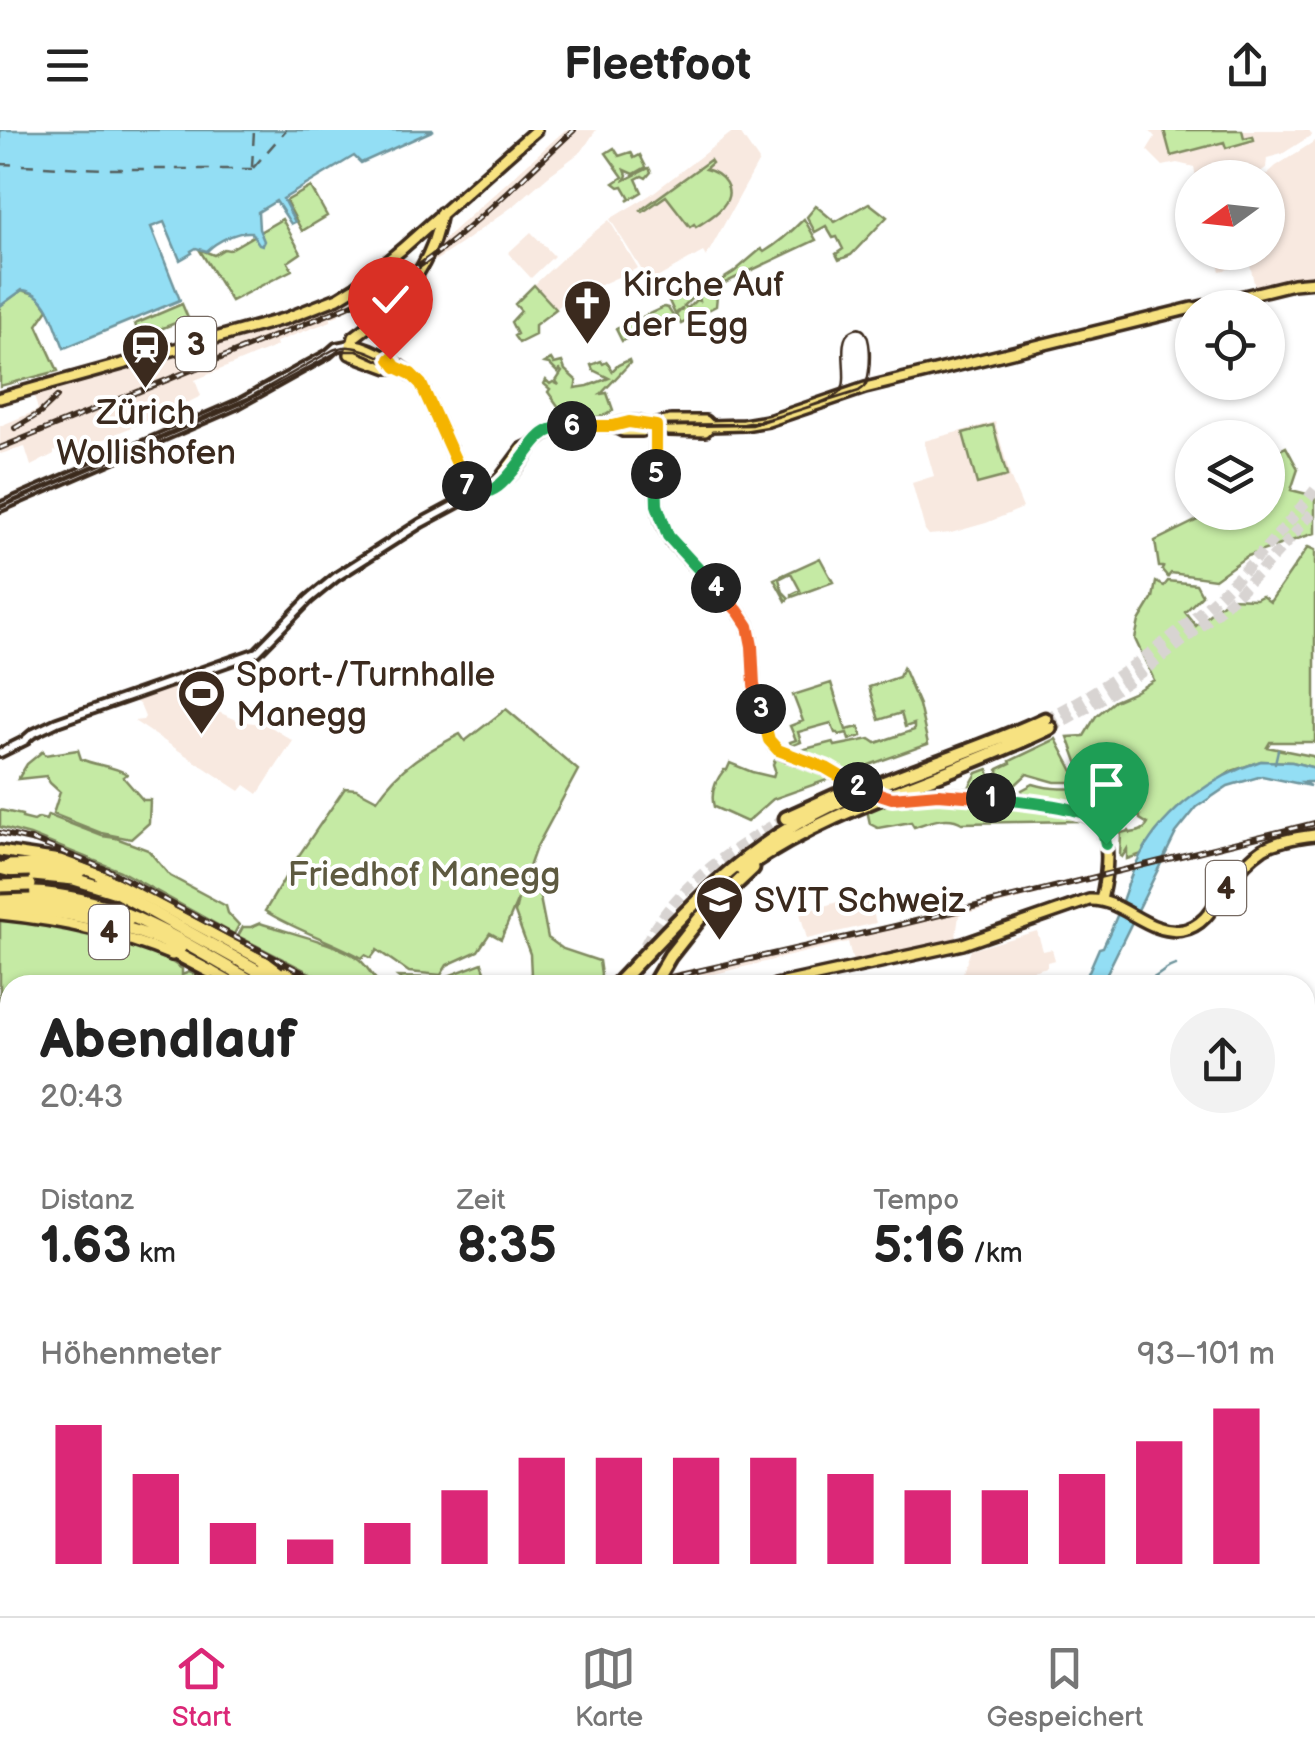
<!DOCTYPE html>
<html lang="de">
<head>
<meta charset="utf-8">
<style>
  :root { --surface:#fff; --page:#f2f2f2; --text:#222; --muted:#767676; --line:#e0e0e0; --accent:#db2777 }
  body { margin:0; font-family:"Balsamiq Sans",sans-serif; background:var(--page); color:var(--text); height:100vh; display:flex; flex-direction:column; font-size:38px; white-space:nowrap }
  * { box-sizing:border-box; margin:0 }
  p { font-size:32px; color:var(--muted) }
  .icon { flex:none; width:55px; height:55px; fill:none; stroke:currentColor; stroke-width:2; stroke-linecap:round; stroke-linejoin:round }
  .map { position:relative; flex:1; overflow:hidden }
  .drawer { position:absolute; left:0px; top:845px; width:1315px; height:642px; display:flex; flex-direction:column; background:var(--surface); border-radius:30px 30px 0 0; box-shadow:0 2px 8px #0004 }
  .drawer>* { flex:none }
  .needle { width:65px; rotate:255deg }
  .tools { position:absolute; left:1175px; top:30px; display:grid; gap:20px }
  .tools a { display:grid; place-items:center; width:110px; height:110px; border-radius:50%; background:var(--surface); box-shadow:0 2px 8px #0004; font-size:50px }
  .pin { position:absolute; display:grid; place-items:center; width:85px; height:85px; color:#fff; margin:-102px -42px; border-radius:50% 50% 50% 0; rotate:-45deg; box-shadow:0 0 10px #0007 }
  .pin .icon { rotate:45deg }
  .km { position:absolute; width:50px; height:50px; margin:-25px; border-radius:50%; background:#222; color:#fff; font-size:28px; line-height:50px; text-align:center }
  .round { display:grid; place-items:center; flex:none; width:105px; height:105px; border-radius:52px; background:var(--page) }
  .overview { display:flex; align-items:center; justify-content:space-between; height:170px; padding:0 40px }
  h1 { font-size:55px; font-weight:700; line-height:75px }
  .figures { display:grid; grid-template-columns:repeat(3,1fr); gap:15px; height:170px; padding:10px 40px }
  .figures div { display:grid; align-content:center }
  .figures b { font-size:50px; font-weight:700 }
  .figures small { font-size:28px; font-weight:400 }
  .figures p { font-size:28px }
  .chart { height:280px; padding:20px 40px }
  .chart p { display:flex; justify-content:space-between }
  .chart svg { width:100%; height:180px; margin-top:10px; stroke:var(--accent); stroke-width:6 }
  header { display:flex; justify-content:space-between; align-items:center; height:130px; padding:0 40px; background:var(--surface); font-size:45px; font-weight:700 }
  .tab-bar { display:flex; justify-content:space-around; align-items:center; height:140px; border-top:2px solid var(--line); background:var(--surface); font-size:28px; color:var(--muted) }
  .tab-bar a { display:grid; justify-items:center; gap:5px }
  .tab-bar .current { color:var(--accent) }
  .map>svg:first-child { display:block }
  .built { fill:#f8e9e0 }
  .green { fill:#c5eaa4; stroke:#808a61; stroke-width:2.5 }
  .water { fill:#93def4; stroke:#70969e; stroke-width:2.5 }
  .lines { fill:none; stroke-linecap:round; stroke-linejoin:round }
  .stream { stroke:#70969e; stroke-width:2.5 }
  .ferry { stroke:#55605e; stroke-width:2.5; stroke-dasharray:12 10; stroke-linecap:butt }
  .highway-tunnel { stroke:#d8d4d2; stroke-width:11; stroke-dasharray:11 5.5; stroke-linecap:butt }
  .minor-casing { stroke:#3b2a1e; stroke-width:14 }
  .major-casing { stroke:#3b2a1e; stroke-width:16 }
  .highway-casing { stroke:#3b2a1e; stroke-width:19 }
  .minor { stroke:#fff; stroke-width:6 }
  .major { stroke:#f7e281; stroke-width:9 }
  .highway { stroke:#f7e281; stroke-width:11 }
  .tram { stroke:#3b2a1e; stroke-width:2.5 }
  .rail-casing { stroke:#3b2a1e; stroke-width:6 }
  .rail { stroke:#fff; stroke-width:2.5; stroke-dasharray:8; stroke-linecap:butt }
  .major-bridge-casing { stroke:#3b2a1e; stroke-width:16; stroke-linecap:butt }
  .highway-bridge-casing { stroke:#3b2a1e; stroke-width:19; stroke-linecap:butt }
  .major-bridge { stroke:#f7e281; stroke-width:9 }
  .highway-bridge { stroke:#f7e281; stroke-width:11 }
  .split-1-casing { stroke:#fff; stroke-width:20 }
  .split-2-casing { stroke:#fff; stroke-width:20 }
  .split-3-casing { stroke:#fff; stroke-width:20 }
  .split-4-casing { stroke:#fff; stroke-width:20 }
  .split-5-casing { stroke:#fff; stroke-width:20 }
  .split-6-casing { stroke:#fff; stroke-width:20 }
  .split-7-casing { stroke:#fff; stroke-width:20 }
  .split-8-casing { stroke:#fff; stroke-width:20 }
  .split-1 { stroke:#22a559; stroke-width:12 }
  .split-2 { stroke:#f0652b; stroke-width:12 }
  .split-3 { stroke:#f5b400; stroke-width:12 }
  .split-4 { stroke:#f0652b; stroke-width:12 }
  .split-5 { stroke:#22a559; stroke-width:12 }
  .split-6 { stroke:#f5b400; stroke-width:12 }
  .split-7 { stroke:#22a559; stroke-width:12 }
  .split-8 { stroke:#f5b400; stroke-width:12 }
  .labels { text-anchor:middle; stroke-width:8; stroke-linejoin:round; paint-order:stroke }
  .shield { fill:#fff; stroke:#766a62; stroke-width:2.5 }
  .shield-label { font-size:32px; font-weight:bold; fill:#3b2a1e }
  .poi-label { font-size:35px; fill:#3b2a1e; stroke:#fff; text-anchor:start }
  .park-label { font-size:35px; fill:#5e5a40; stroke:#fff }
</style>
</head>
<body>
<header><svg class="icon" aria-label="menu" viewBox="0 0 24 24"><path d="M4 6h16M4 12h16M4 18h16"/></svg>Fleetfoot<svg class="icon" aria-label="share" viewBox="0 0 24 24"><path d="M12 15V3M7 8l5-5 5 5M5 13v7h14v-7"/></svg></header>
<div class="map">
<svg width="1315" height="1486" viewBox="0 0 1315 1486">
  <rect width="100%" height="100%" fill="#fff"/>
  <filter id="ink" filterUnits="userSpaceOnUse"><feTurbulence type="fractalNoise" baseFrequency=".01" numOctaves="2"/><feDisplacementMap in="SourceGraphic" scale="20" xChannelSelector="R" yChannelSelector="G"/><feConvolveMatrix kernelMatrix="1 2 1 2 8 2 1 2 1" color-interpolation-filters="sRGB"/></filter>
  <g filter="url(#ink)">
    <path class="built" d="M565 0H596L582 21 548 46 516 74 462 113 432 133H429L434 120 442 111Z
      M735 0H738L759 31 706 127 703 122 655 149 649 147 643 142 610 89 650 65Z
      M1149 0H1309L1312 5 1282 24 1267 28 1266 38 1257 44 1243 47H1196L1194 37 1177 33 1163 36 1147 20 1155 7Z
      M1315 11V144L1255 158 1250 134 1220 141 1215 123 1268 122V48L1264 47 1276 36Z
      M609 90 638 138 587 161 581 155 556 179 534 155 567 124Z
      M531 102 554 126 531 148 508 123Z
      M415 131 418 133 411 146 370 169 338 182 339 185 331 188V191L276 212 277 216 195 250 201 266 187 273 67 325 54 321V324L31 336 25 317 0 324V296L38 280 34 265 329 178 371 160 400 143Z
      M995 292 1011 349 1023 378 986 393 951 403 929 405 925 400 912 353 934 346 924 311Z
      M173 558 184 567 239 591 268 595 293 611 258 664 245 655 240 661 134 591 143 590 145 587 140 575 134 570Z
      M1102 742V748L959 785 956 807 949 811 853 832 848 812 669 855H644L647 849 663 845 734 831 894 794Z
      M868 763 876 793 807 809 800 783Z
      M1037 801 1043 821 1052 819 1055 830 1047 832V837L981 855H961L962 845 971 820Z"/>
    <path class="green" d="M1164 0H1242L1244 8 1253 6 1254 10 1226 18 1224 12 1171 26Z
      M614 18 619 26 631 22 634 28 640 25 646 37 634 44 625 40 627 45 625 50 649 38 651 42 646 48 642 46 636 49 642 62 627 71 630 68 623 56 619 57 614 53 623 47 606 23Z
      M710 30 712 33 705 39C722 43 737 59 723 76 717 85 705 91 696 97L694 94 690 97 666 66 643 82 641 80Z
      M311 57 327 86 302 101 286 71Z
      M869 73 887 87 851 125 839 130 836 124 843 119 837 107 833 108 826 96 815 102 807 87 816 76 835 92Z
      M282 89 301 123 288 132 292 140 231 171 199 119 214 125 224 119 229 120Z
      M804 89 816 110 718 156 716 176 681 194 676 185 683 178 675 184 669 171 688 163 692 168 684 176 688 178 696 170 699 171 698 165 734 142 761 119 764 122C779 113 791 102 804 89Z
      M534 155 556 179 535 195V205L519 213 514 206 517 204 511 192 521 181 515 174Z
      M22 160 38 165 48 179 37 195 58 241 0 256V176Z
      M182 174 188 188 140 207 135 194Z
      M664 177 668 178 673 186 622 211 616 199Z
      M551 229 554 234 562 232 565 240 577 251 575 258 588 256 609 248 593 240 591 235 601 231 603 234 607 232 612 241 618 235 629 230 630 233 601 264 607 263 613 280C603 290 588 287 574 287L568 279 570 274 561 280 548 262 550 259 544 254 546 250 550 254 553 252 559 255 556 251 562 242 560 240 558 243 549 234 544 233Z
      M993 295 1007 346 977 354 963 303Z
      M1268 316 1272 324 1286 317 1298 339 1291 360 1315 366V403L1247 426 1215 449 1171 443 1168 447 1162 440 1163 437H1159L1155 411 1212 383 1268 382Z
      M1308 417 1315 420V612H1270L1267 617 1312 626 1315 628V638L1292 632 1261 631 1232 641 1177 679 1155 703 1142 724 1127 729V719L1122 727 1120 726 1121 703 1129 701 1130 703C1138 702 1144 701 1148 694L1140 689V686L1104 694 1092 682 1024 670 1022 660 1033 654C1052 660 1069 659 1089 657L1083 648 1068 607 1084 606 1096 586 1114 571 1133 563 1154 550 1135 509 1139 491 1153 468 1156 452 1164 456 1168 451 1196 454 1202 465 1185 482 1196 496 1228 468 1256 469 1262 466 1270 472Z
      M820 428 833 452 792 467V464L800 460 791 443 779 449 783 462 789 468 786 471 774 449Z
      M903 538 919 575 928 614 773 669 747 692 714 677C710 663 715 651 724 640H727L730 633 752 642 773 647 775 640 773 634 777 626 833 612 835 616 870 609 876 613 914 600V594L905 597 901 583 879 590 869 557 899 547Z
      M831 553 846 600 859 597 862 606 849 610 847 603 839 605 838 603H835L831 593 798 602 801 612 791 616 790 612 796 610 790 596 803 591 793 565Z
      M506 579 578 640 535 720 522 757 527 747 540 768 548 808 563 819 599 831 601 845 599 852 592 855H408L398 847 443 848 482 833 490 854 531 845 530 824 515 783 518 769 501 809 490 803 478 821 447 835 441 845 409 842 377 820 371 828 365 825 362 828C332 811 295 800 265 781L289 741 291 742 295 736 293 734 345 658 356 659 377 670C401 635 424 623 460 604L465 611Z
      M1056 609 1075 645 1071 652H1055L1027 644 1012 658 1000 657 998 639 1011 633 1010 631Z
      M78 620 81 629C96 636 112 635 127 644L123 647 143 670H150L149 693 131 709 101 703 53 684 60 662 50 653 46 646 18 649 27 634 43 621 45 625Z
      M988 639 994 659 1003 664V670L1046 678 1080 691 962 693C948 684 929 692 914 697L911 692 878 698 870 694 867 680 892 670 963 668 977 643Z
      M0 680 22 685V688L34 691 39 688 46 690 48 685 102 706 116 708 148 720 170 746 226 776 228 783 239 795 234 804 120 741 30 705 0 697Z
      M6 790C57 797 143 808 182 839V845L189 842 222 855H10V880L0 869V791Z
      M260 793C286 802 342 814 360 830 369 838 372 848 382 855H334L238 806 243 797H251Z
      M0 944 10 957V1292L0 1288Z
      M1305 1021 1315 1025V1486H616L622 1478H1305Z
      M209 1478H417L421 1486H206Z
      M446 1478H592L591 1486H443Z"/>
    <path class="water" d="M0 0H434L361 33 354 26 283 69 295 92 291 94 276 71 258 82 259 99 264 111 262 115 259 114 251 102C237 101 217 111 207 121L196 118 191 121 192 123 180 130 164 92 151 97 180 170 64 218C55 197 49 162 22 160L0 176Z
      M1261 631 1292 632 1315 638V652H1303L1310 656 1262 646 1228 656 1197 677 1176 703 1101 855H1083L1099 818 1103 817C1109 803 1117 789 1121 774 1127 757 1132 740 1141 724 1166 679 1213 646 1261 631Z"/>
    <g class="lines">
      <path class="stream" d="M1275 633 1278 620
        M1100 852 1111 851 1117 855
        M1142 855 1145 851C1158 849 1164 837 1176 835
        M1305 995 1315 997
        M549 1478 551 1486
        M680 1478 683 1486
        M754 1478 761 1486
        M961 1478 968 1486
        M1079 1478 1080 1484
        M1100 1478 1105 1486
        M1220 1478 1221 1482 1227 1486
        M447 1483 452 1486
        M310 1486 312 1478"/>
      <path class="ferry" d="M0 34 106 39H252
        M252 37 254 0
        M253 38 286 0"/>
      <path class="highway-tunnel" d="M1045 589C1152 534 1241 454 1315 360
        M1050 598C1152 544 1242 470 1315 379
        M645 815C676 756 729 720 786 688
        M681 1478V1486
        M703 1478 704 1486"/>
      <defs>
        <path id="minor" d="M0 377 238 274 328 224 336 217 351 214
          M25 610 32 604 57 592 257 522 309 469 336 447 421 393 477 363
          M0 623 26 610"/>
        <path id="major" d="M1195 178 1293 154 1315 152
          M351 214C374 218 406 238 421 254L465 352 474 362C500 364 521 336 533 314
          M396 237 388 238 350 224 354 207C399 174 431 140 441 83
          M0 268 287 188 338 168 356 157 402 119 536 0
          M613 296C624 291 638 289 649 296L671 291H705L710 296 744 295 768 291 865 258 1192 178
          M656 296C656 334 649 378 671 411L738 481 748 495 752 516 754 555 768 607 773 615 782 623 822 637 847 650
          M656 296 669 300 705 301 710 296
          M493 358 522 319 533 314 552 299 567 296H613L623 301H642L649 296
          M925 665C953 661 1083 673 1099 694 1112 713 1106 749 1101 770
          M0 721 60 730 108 748
          M122 755 267 833
          M0 784C60 790 116 802 172 825
          M209 840 236 855
          M285 842 309 855
          M775 855 963 814 1089 770C1122 768 1148 806 1183 800 1208 795 1216 770 1230 752 1239 740 1251 727 1263 719 1278 710 1298 707 1315 705
          M6 1433 10 1445
          M0 1467 10 1460"/>
        <path id="highway" d="M786 688 837 665
          M9 736 41 735 79 742
          M0 738 23 744 74 749 116 762 284 855
          M742 740C836 674 947 648 1050 598
          M102 749 126 757
          M0 763C107 756 170 807 259 855
          M0 770C44 768 86 777 128 790
          M0 778C61 778 125 794 180 818
          M700 788 753 738
          M169 820 211 842
          M264 832 295 855
          M616 855C676 793 722 737 798 693 876 648 964 627 1045 589"/>
      </defs>
      <use href="#minor" class="minor-casing"/>
      <use href="#major" class="major-casing"/>
      <use href="#highway" class="highway-casing"/>
      <use href="#minor" class="minor"/>
      <use href="#major" class="major"/>
      <use href="#highway" class="highway"/>
      <path class="tram" d="M0 376 248 268 333 220C340 218 342 216 350 217 367 218 414 242 424 257L465 351 472 358 482 361C514 353 524 309 556 296L744 294C759 292 833 273 841 261 850 248 835 210 851 201 876 185 871 247 865 256 864 258 861 259 859 261L752 295 557 298C550 301 548 301 543 306 524 323 492 389 464 357L421 257 412 246 396 238 357 221H339L241 274 0 378
        M0 1431 10 1436
        M60 1478 66 1486"/>
      <defs>
        <path id="rail" d="M15 298 40 283 57 267
          M0 318 346 177C436 139 503 65 574 0
          M0 703 35 711 108 740 326 855
          M636 855 891 797 1315 693"/>
      </defs>
      <use href="#rail" class="rail-casing"/>
      <use href="#rail" class="rail"/>
      <defs>
        <path id="major-bridge" d="M847 650C871 666 897 670 925 665"/>
        <path id="highway-bridge" d="M0 756 30 755
          M653 855 670 826 700 788"/>
      </defs>
      <use href="#major-bridge" class="major-bridge-casing"/>
      <use href="#highway-bridge" class="highway-bridge-casing"/>
      <use href="#major-bridge" class="major-bridge"/>
      <use href="#highway-bridge" class="highway-bridge"/>
    </g>
  </g>
  <g class="lines" filter="url(#ink)">
    <defs>
      <path id="split-1" d="M991 668C1014 671 1071 675 1090 686 1100 692 1104 703 1106 714"/>
      <path id="split-2" d="M858 657 892 668 938 664 991 668"/>
      <path id="split-3" d="M761 579 769 610 778 620 826 638 858 657"/>
      <path id="split-4" d="M716 458 738 481 748 496 752 516 754 555 761 579"/>
      <path id="split-5" d="M656 344 657 375 668 406 716 458"/>
      <path id="split-6" d="M572 296H613L629 292 656 296V344"/>
      <path id="split-7" d="M467 356C497 382 523 321 541 306 550 298 560 296 572 296"/>
      <path id="split-8" d="M390 229 396 237 411 244 421 254 467 356"/>
    </defs>
    <use href="#split-1" class="split-1-casing"/>
    <use href="#split-2" class="split-2-casing"/>
    <use href="#split-3" class="split-3-casing"/>
    <use href="#split-4" class="split-4-casing"/>
    <use href="#split-5" class="split-5-casing"/>
    <use href="#split-6" class="split-6-casing"/>
    <use href="#split-7" class="split-7-casing"/>
    <use href="#split-8" class="split-8-casing"/>
    <use href="#split-1" class="split-1"/>
    <use href="#split-2" class="split-2"/>
    <use href="#split-3" class="split-3"/>
    <use href="#split-4" class="split-4"/>
    <use href="#split-5" class="split-5"/>
    <use href="#split-6" class="split-6"/>
    <use href="#split-7" class="split-7"/>
    <use href="#split-8" class="split-8"/>
  </g>
  <defs>
    <symbol id="church-pin" viewBox="-11 -11 22 30"><path d="M0 17L-7.5 6A9.5 9.5 0 1 1 7.5 6Z" fill="#3b2a1e" stroke="#fff"/><path d="M-1.2-6h2.4v3.5h3.3v2.4h-3.3V6h-2.4V-.1h-3.3v-2.4h3.3Z" fill="#fff"/></symbol>
    <symbol id="station-pin" viewBox="-11 -11 22 30"><path d="M0 17L-7.5 6A9.5 9.5 0 1 1 7.5 6Z" fill="#3b2a1e" stroke="#fff"/><path d="M-3-6H3Q5-6 5-4V2Q5 4 3 4L4.5 6H3L1.5 4h-3L-3 6H-4.5L-3 4Q-5 4-5 2V-4Q-5-6-3-6ZM-3.5-4v3h7v-3ZM-3.5 1v1.5H-2V1ZM2 1v1.5H3.5V1Z" fill="#fff"/></symbol>
    <symbol id="stadium-pin" viewBox="-11 -11 22 30"><path d="M0 17L-7.5 6A9.5 9.5 0 1 1 7.5 6Z" fill="#3b2a1e" stroke="#fff"/><path d="M0-5a6.5 5 0 1 0 0 10a6.5 5 0 1 0 0-10ZM-3.5-1.8h7v3.6h-7Z" fill="#fff"/></symbol>
    <symbol id="university-pin" viewBox="-11 -11 22 30"><path d="M0 17L-7.5 6A9.5 9.5 0 1 1 7.5 6Z" fill="#3b2a1e" stroke="#fff"/><path d="M0-5L7-2L0 1L-7-2ZM-4 1L0 2.5L4 1V4Q0 6-4 4Z" fill="#fff"/></symbol>
  </defs>
  <g fill-rule="evenodd">
    <use href="#church-pin" x="560" y="146" width="55" height="75"/>
    <use href="#station-pin" x="118" y="190" width="55" height="75"/>
    <use href="#stadium-pin" x="174" y="536" width="55" height="75"/>
    <use href="#university-pin" x="692" y="742" width="55" height="75"/>
  </g>
  <g class="labels">
    <g class="shield">
      <rect x="176" y="187" width="40" height="54" rx="8"/>
      <rect x="1206" y="731" width="40" height="54" rx="8"/>
      <rect x="89" y="775" width="40" height="54" rx="8"/>
    </g>
    <g class="shield-label">
      <text x="196" y="225">3</text>
      <text x="1226" y="769">4</text>
      <text x="109" y="813">4</text>
    </g>
    <g class="poi-label">
      <text x="622" y="166">Kirche Auf<tspan x="622" dy="40">der Egg</tspan></text>
      <text x="146" y="294" text-anchor="middle">Zürich<tspan x="146" dy="40">Wollishofen</tspan></text>
      <text x="236" y="556">Sport-/Turnhalle<tspan x="236" dy="40">Manegg</tspan></text>
      <text x="754" y="782">SVIT Schweiz</text>
    </g>
    <g class="park-label">
      <text x="424" y="756">Friedhof Manegg</text>
    </g>
  </g>
</svg>
<div class="tools">
<a><svg class="needle" viewBox="-14 -14 28 28"><path d="M0-13l5 13h-10z" fill="#e53935"/><path d="M0 13l5-13h-10z" fill="#767676"/></svg></a>
<a><svg class="icon" aria-label="locate" viewBox="0 0 24 24"><circle cx="12" cy="12" r="6"/><path d="M12 2v4M12 18v4M2 12h4M18 12h4"/></svg></a>
<a><svg class="icon" aria-label="layers" viewBox="0 0 24 24"><path d="M12 4l9 5-9 5-9-5zM3 14l9 5 9-5"/></svg></a>
</div>
<div class="pin" style="left:1106px;top:714px;background:#1e9e55"><svg class="icon" aria-label="arrive" viewBox="0 0 24 24"><path d="M6 21V4h12l-3 4 3 4H6"/></svg></div>
<div class="pin" style="left:390px;top:229px;background:#d93025"><svg class="icon" aria-label="check" viewBox="0 0 24 24"><path d="M5 12l5 5 9-10"/></svg></div>
<b class="km" style="left:991px;top:668px">1</b>
<b class="km" style="left:858px;top:657px">2</b>
<b class="km" style="left:761px;top:579px">3</b>
<b class="km" style="left:716px;top:458px">4</b>
<b class="km" style="left:656px;top:344px">5</b>
<b class="km" style="left:572px;top:296px">6</b>
<b class="km" style="left:467px;top:356px">7</b>
<section class="drawer">
<div class="overview"><div><h1>Abendlauf</h1><p>20:43</p></div><a class="round"><svg class="icon" aria-label="share" viewBox="0 0 24 24"><path d="M12 15V3M7 8l5-5 5 5M5 13v7h14v-7"/></svg></a></div>
<div class="figures">
<div><p>Distanz</p><b>1.63<small> km</small></b></div>
<div><p>Zeit</p><b>8:35</b></div>
<div><p>Tempo</p><b>5:16<small> /km</small></b></div>
</div>
<div class="chart"><p><span>Höhenmeter</span>93–101 m</p>
<svg viewBox="0 0 160 44" preserveAspectRatio="none"><path d="M5 44V10M15 44V22M25 44V34M35 44V38M45 44V34M55 44V26M65 44V18M75 44V18M85 44V18M95 44V18M105 44V22M115 44V26M125 44V26M135 44V22M145 44V14M155 44V6"/></svg>
</div>
</section>
</div>
<nav class="tab-bar">
<a class="current"><svg class="icon" aria-label="home" viewBox="0 0 24 24"><path d="M3 11l9-7 9 7M6 9v11h12V9"/></svg>Start</a>
<a><svg class="icon" aria-label="map" viewBox="0 0 24 24"><path d="M3 6l6-2 6 2 6-2v14l-6 2-6-2-6 2zM9 4v14M15 6v14"/></svg>Karte</a>
<a><svg class="icon" aria-label="saved" viewBox="0 0 24 24"><path d="M7 4h10v16l-5-4-5 4z"/></svg>Gespeichert</a>
</nav>
</body>
</html>
